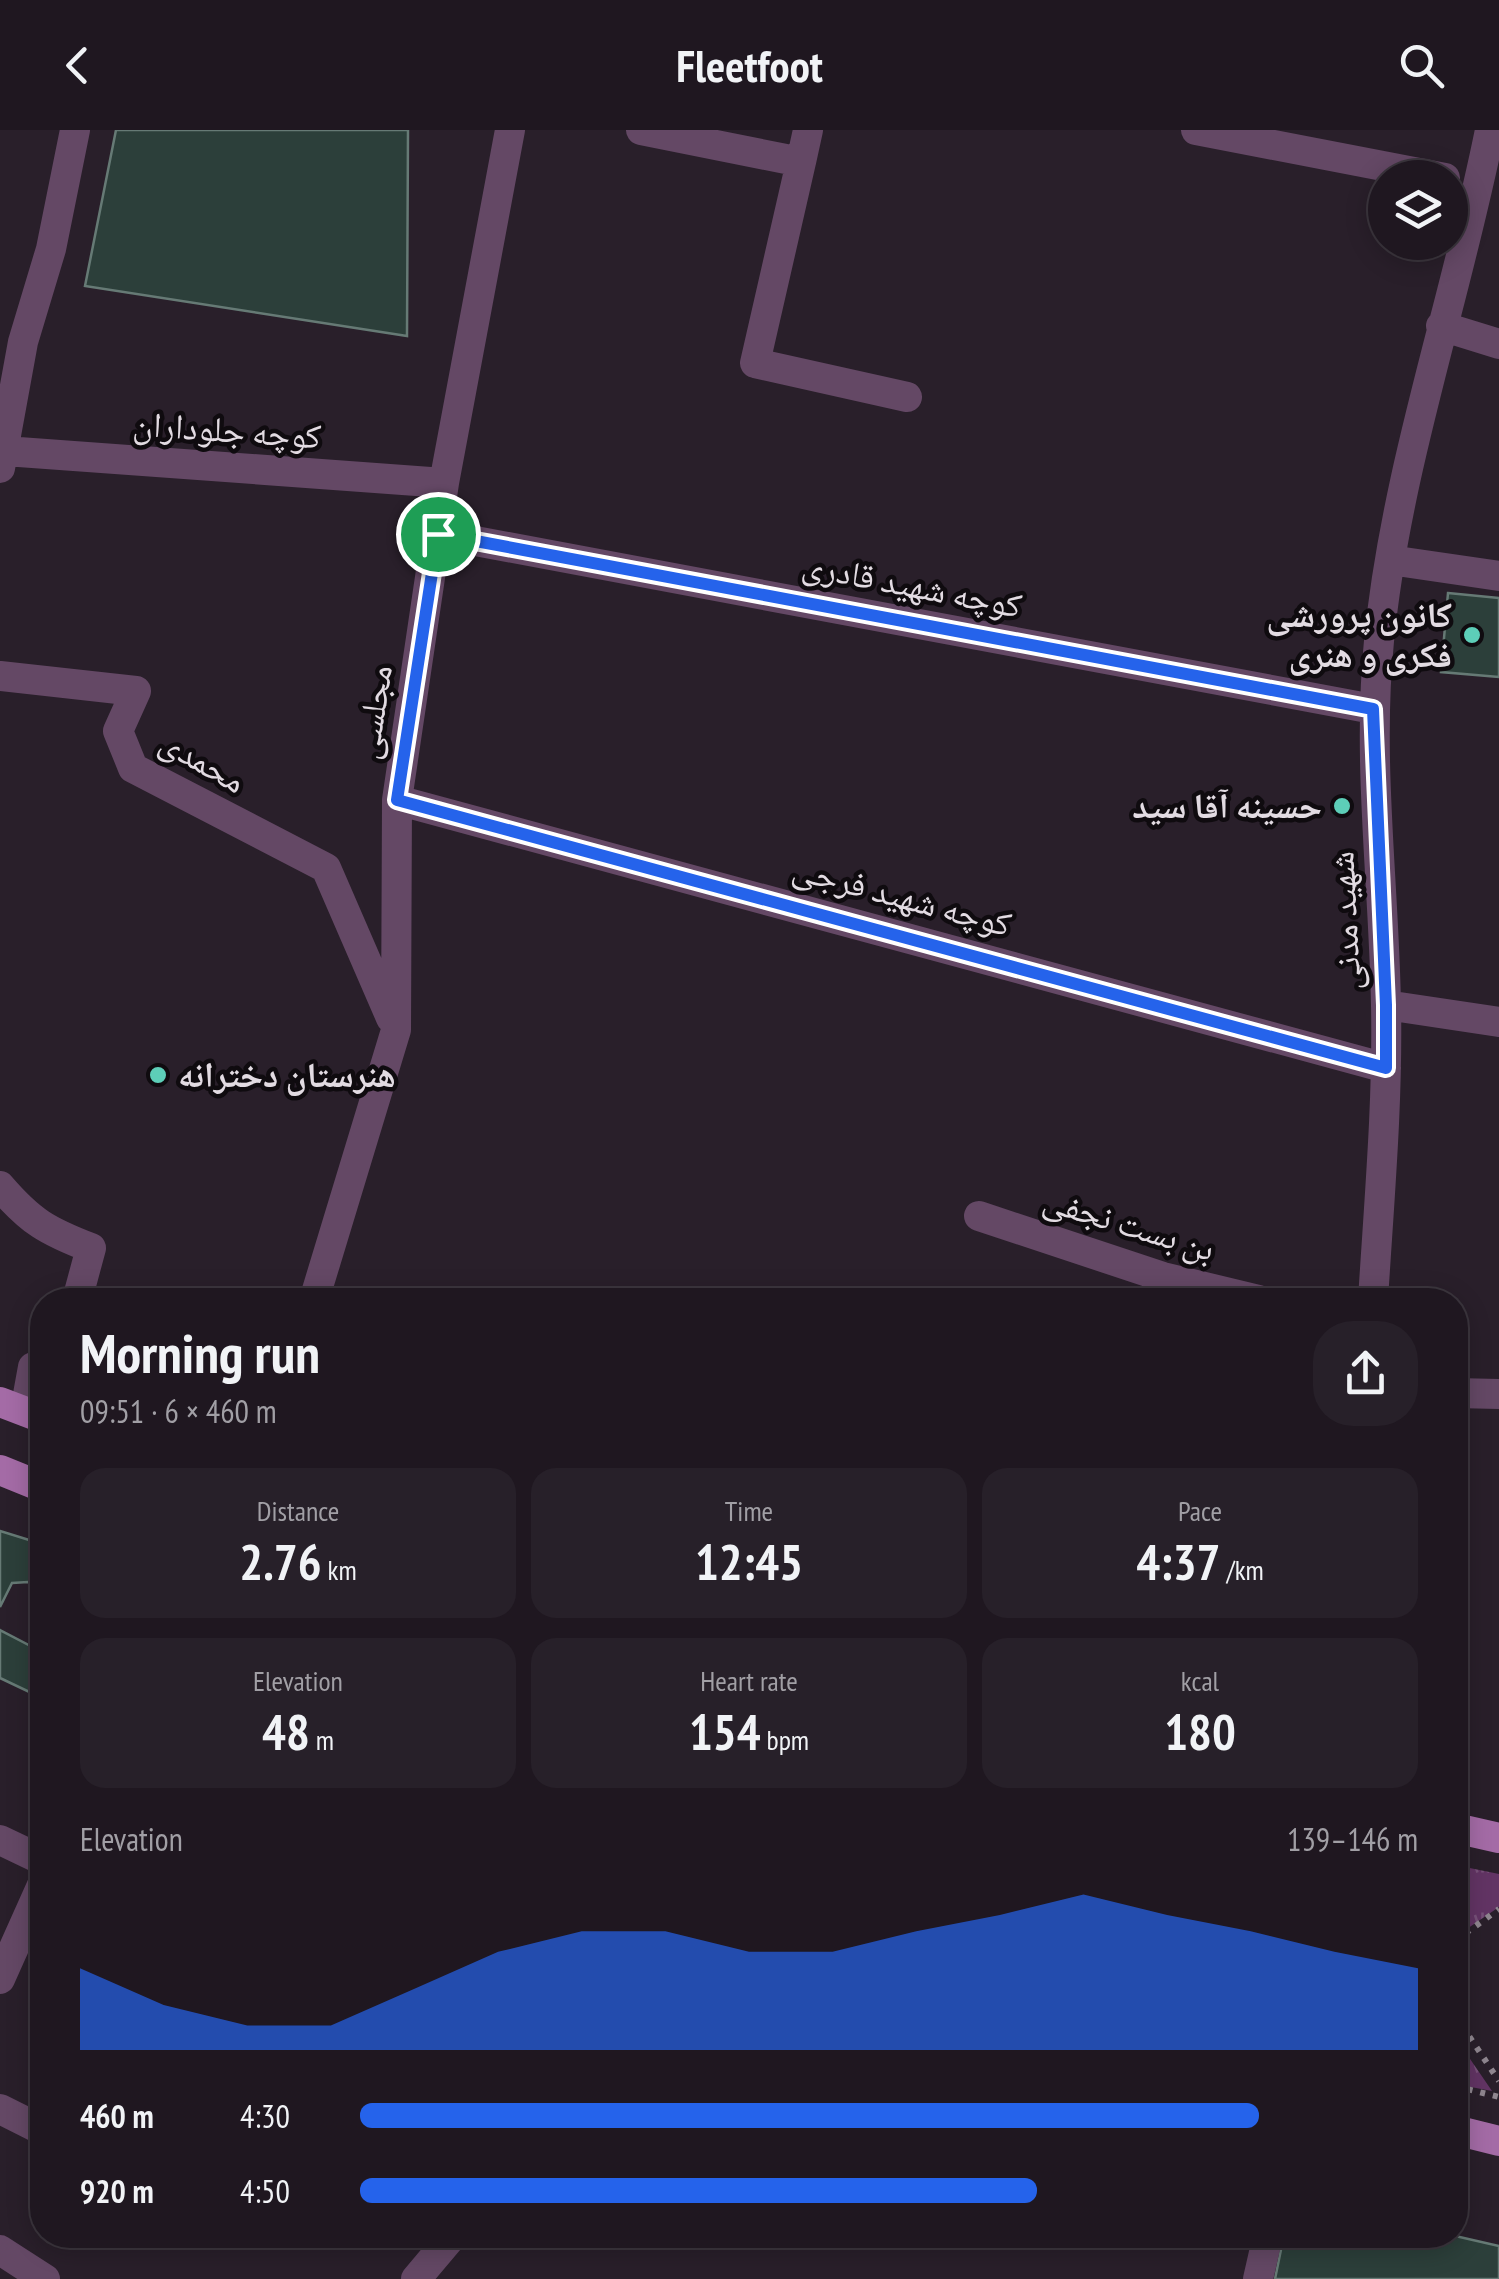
<!DOCTYPE html>
<html lang="en">
<head>
<meta charset="utf-8">
<style>
  :root { --surface:#1f1720; --page:#272029; --text:#f1f3f6; --muted:#a19fa5; --line:#3c363e; --accent:#2563eb }
  body { margin:0; font-family:"PT Sans Narrow","Noto Naskh Arabic",sans-serif; background:var(--page); color:var(--text); height:100vh; display:flex; flex-direction:column; font-size:38px; white-space:nowrap }
  * { box-sizing:border-box; margin:0 }
  p { font-size:32px; color:var(--muted) }
  .icon { flex:none; width:55px; height:55px; fill:none; stroke:currentColor; stroke-width:2; stroke-linecap:round; stroke-linejoin:round }
  .map { position:relative; flex:1; overflow:hidden }
  .details { position:absolute; left:30px; top:1158px; width:1438px; height:960px; display:flex; flex-direction:column; background:var(--surface); border-radius:40px; box-shadow:0 5px 25px #0003,0 0 0 2px var(--line) }
  .details>* { flex:none }
  .tools { position:absolute; left:1368px; top:30px; display:grid; gap:20px }
  .tools a { display:grid; place-items:center; width:100px; height:100px; border-radius:50%; background:var(--surface); box-shadow:0 5px 25px #0003,0 0 0 2px var(--line); font-size:50px }
  .pin { position:absolute; display:grid; place-items:center; width:85px; height:85px; color:#fff; margin:-42px; border:5px solid #fff; border-radius:50%; box-shadow:0 2px 10px #0007 }
  .round { display:grid; place-items:center; flex:none; width:105px; height:105px; border-radius:40px; background:var(--page) }
  .headline { display:flex; align-items:center; justify-content:space-between; height:170px; padding:0 50px }
  h1 { font-size:55px; font-weight:700; line-height:75px }
  .figures { display:grid; grid-template-columns:repeat(3,1fr); gap:15px; height:170px; padding:10px 50px }
  .figures div { display:grid; align-content:center; border-radius:25px; background:var(--page); text-align:center }
  .figures b { font-size:50px; font-weight:700 }
  .figures small { font-size:28px; font-weight:400 }
  .figures p { font-size:28px }
  .chart { height:280px; padding:20px 50px }
  .chart p { display:flex; justify-content:space-between }
  .chart svg { width:100%; height:180px; margin-top:10px; fill:var(--accent); opacity:.7 }
  ul { padding:0 50px; list-style:none; font-size:32px }
  li { display:grid; grid-template-columns:160px 120px 1fr; align-items:center; height:75px }
  li i { height:25px; border-radius:12px; background:var(--accent) }
  header { display:flex; justify-content:space-between; align-items:center; height:130px; padding:0 50px; background:var(--surface); font-size:45px; font-weight:700 }
  .map>svg:first-child { display:block }
  .grass { fill:url(#grass-tufts) }
  .building { fill:#2c3f3a; stroke:#667a75; stroke-width:2.5 }
  .lines { fill:none; stroke-linecap:round; stroke-linejoin:round }
  .path { stroke:#8f868f; stroke-width:6; stroke-dasharray:5 8; stroke-linecap:butt }
  .minor { stroke:#644865; stroke-width:30 }
  .major { stroke:#a46ba6; stroke-width:30 }
  .route-casing { stroke:#fff; stroke-width:20 }
  .route { stroke:#2563eb; stroke-width:12 }
  .poi-dot { fill:#5dceb8; stroke:#0f0b0f; stroke-width:4 }
  .labels { text-anchor:middle; stroke-width:9; stroke-linejoin:round; paint-order:stroke }
  .street-label { font-size:35px; fill:#e2dbe2; stroke:#0f0b0f }
  .poi-label { font-size:35px; font-weight:bold; fill:#e2dbe2; stroke:#0f0b0f; text-anchor:end }
</style>
</head>
<body>
<header><svg class="icon" aria-label="back" viewBox="0 0 24 24"><path d="M15 5l-7 7 7 7"/></svg>Fleetfoot<svg class="icon" aria-label="search" viewBox="0 0 24 24"><circle cx="10" cy="10" r="6"/><path d="M15 15l6 6"/></svg></header>
<div class="map">
<svg width="1499" height="2149" viewBox="0 0 1499 2149">
  <defs>
    <pattern id="grass-tufts" width="24" height="20" patternUnits="userSpaceOnUse" patternTransform="scale(2.5)"><rect width="24" height="20" fill="#623464"/><path d="M3 7l-1-3M5 7V3M7 7l1-3M15 17l-1-3M17 17v-4M19 17l1-3" fill="none" stroke="#78517a"/></pattern>
  </defs>
  <rect width="100%" height="100%" fill="#291f2a"/>
  <path class="grass" d="M1455 1735 1499 1744V1777L1455 1807Z
    M1455 1907 1492 1961 1455 1954Z"/>
  <path class="building" d="M116 0H408L407 206 85 156Z
    M1448 463 1499 468V547L1441 542Z
    M0 1401 42 1414V1460L28 1452 12 1453 0 1477Z
    M0 1500 42 1522V1568L0 1548Z
    M1284 2105H1451L1499 2116V2149H1275Z"/>
  <g class="lines">
    <path class="path" d="M1455 1811 1499 1779
      M1455 1885 1499 1951
      M1455 1956 1499 1967"/>
    <path class="minor" d="M641 0 801 32 808 0
      M1196 0 1445 48
      M801 32 755 233 907 267
      M1441 196 1499 214
      M5 321 444 353
      M0 338 23 212 51 119 75 0
      M438 404 1373 579
      M1390 430 1499 446
      M0 546 136 561 118 601 133 638 326 738 391 888
      M397 670 1386 938
      M1386 875 1499 892
      M0 1056C31 1092 47 1101 91 1118L77 1170
      M979 1086 1163 1147 1259 1170
      M314 1170 396 900 397 670 444 353 510 0
      M1373 1170C1379 1072 1388 973 1386 875 1384 754 1367 632 1379 511 1396 337 1456 171 1490 0
      M1455 1263 1499 1264
      M25 1281 33 1237 42 1239
      M0 1710 42 1730
      M0 1849 42 1755
      M0 1979 42 2000
      M0 2120 45 2149
      M416 2149 453 2105
      M1258 2149 1268 2105"/>
    <path class="major" d="M0 1272 42 1288
      M0 1340 42 1357
      M1455 1698 1499 1708
      M1455 2000 1499 2011"/>
  </g>
  <g class="lines">
    <defs>
      <path id="route" d="M438 404 1373 579 1386 875V938L397 670Z"/>
    </defs>
    <use href="#route" class="route-casing"/>
    <use href="#route" class="route"/>
  </g>
  <g class="poi-dot">
    <circle cx="1472" cy="505" r="10"/>
    <circle cx="1342" cy="676" r="10"/>
    <circle cx="158" cy="945" r="10"/>
  </g>
  <g class="labels">
    <g class="street-label">
      <text transform="translate(227 300) rotate(4)" y="12">کوچه جلوداران</text>
      <text transform="translate(912 455) rotate(11)" y="12">کوچه شهید قادری</text>
      <text transform="translate(373 582) rotate(-81)" y="12">مجلسی</text>
      <text transform="translate(203 631) rotate(30)" y="12">محمدی</text>
      <text transform="translate(902 766) rotate(15)" y="12">کوچه شهید فرجی</text>
      <text transform="translate(1345 791) rotate(-93)" y="12">شهید مدنی</text>
      <text transform="translate(1129 1094) rotate(17)" y="12">بن بست نجفی</text>
    </g>
    <g class="poi-label">
      <text x="1452" y="497">کانون پرورشی<tspan x="1452" dy="40">فکری و هنری</tspan></text>
      <text x="1322" y="688">حسینه آقا سید</text>
      <text x="178" y="957" text-anchor="start">هنرستان دخترانه</text>
    </g>
  </g>
</svg>
<div class="tools">
<a><svg class="icon" aria-label="layers" viewBox="0 0 24 24"><path d="M12 4l9 5-9 5-9-5zM3 14l9 5 9-5"/></svg></a>
</div>
<div class="pin" style="left:438px;top:404px;background:#1e9e55"><svg class="icon" aria-label="arrive" viewBox="0 0 24 24"><path d="M6 21V4h12l-3 4 3 4H6"/></svg></div>
<section class="details">
<div class="headline"><div><h1>Morning run</h1><p>09:51 · 6 × 460 m</p></div><a class="round"><svg class="icon" aria-label="share" viewBox="0 0 24 24"><path d="M12 15V3M7 8l5-5 5 5M5 13v7h14v-7"/></svg></a></div>
<div class="figures">
<div><p>Distance</p><b>2.76<small> km</small></b></div>
<div><p>Time</p><b>12:45</b></div>
<div><p>Pace</p><b>4:37<small> /km</small></b></div>
</div>
<div class="figures">
<div><p>Elevation</p><b>48<small> m</small></b></div>
<div><p>Heart rate</p><b>154<small> bpm</small></b></div>
<div><p>kcal</p><b>180</b></div>
</div>
<div class="chart"><p><span>Elevation</span>139–146 m</p>
<svg viewBox="0 0 160 44" preserveAspectRatio="none"><path d="M0 44V24L10 33L20 38L30 38L40 29L50 20L60 15L70 15L80 20L90 20L100 15L110 11L120 6L130 11L140 15L150 20L160 24V44z"/></svg>
</div>
<ul>
<li><b>460 m</b>4:30<i style="width:85%"></i></li>
<li><b>920 m</b>4:50<i style="width:64%"></i></li>
</ul>
</section>
</div>
</body>
</html>
